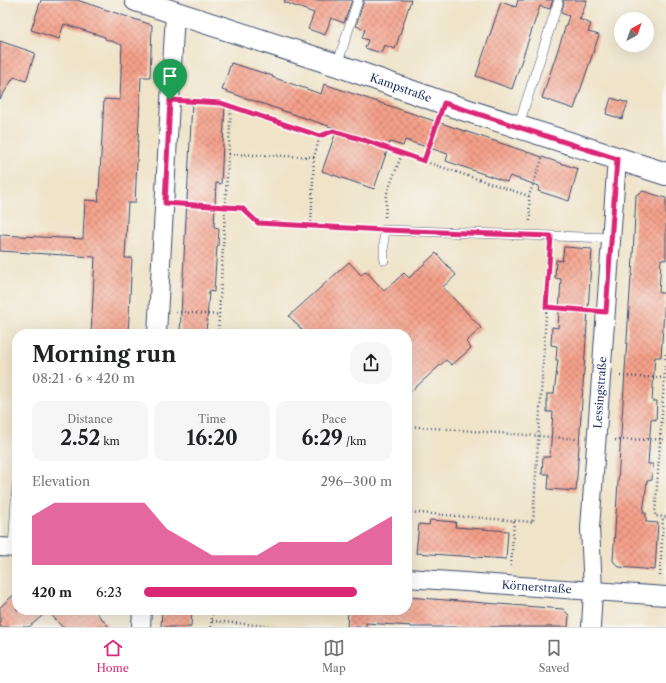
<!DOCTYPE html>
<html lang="en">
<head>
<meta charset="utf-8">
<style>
  :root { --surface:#fff; --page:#f6f6f6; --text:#202124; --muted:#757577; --line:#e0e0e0; --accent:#db2777 }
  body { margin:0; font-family:"Libre Caslon Text",serif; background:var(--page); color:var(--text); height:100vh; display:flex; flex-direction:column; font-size:15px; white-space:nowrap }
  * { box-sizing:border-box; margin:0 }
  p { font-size:13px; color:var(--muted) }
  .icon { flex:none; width:22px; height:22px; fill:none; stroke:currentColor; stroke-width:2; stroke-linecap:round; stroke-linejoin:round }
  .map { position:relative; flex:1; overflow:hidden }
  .drawer { position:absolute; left:12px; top:329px; width:400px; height:286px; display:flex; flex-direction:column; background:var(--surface); border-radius:16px; box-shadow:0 4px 16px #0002 }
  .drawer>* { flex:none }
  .needle { width:26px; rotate:40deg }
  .fabs { position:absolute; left:614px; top:12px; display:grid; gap:8px }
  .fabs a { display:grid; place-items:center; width:40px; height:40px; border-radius:50%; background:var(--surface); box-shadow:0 4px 16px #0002; font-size:20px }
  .pin { position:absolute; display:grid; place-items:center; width:34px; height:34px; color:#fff; margin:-41px -17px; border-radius:50% 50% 50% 0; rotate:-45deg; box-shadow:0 0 4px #0007 }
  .pin .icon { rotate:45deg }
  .round { display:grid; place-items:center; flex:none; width:42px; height:42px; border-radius:16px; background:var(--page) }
  .headline { display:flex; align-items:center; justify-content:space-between; height:68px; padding:0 20px }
  h1 { font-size:22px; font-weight:700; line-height:30px }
  .metrics { display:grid; grid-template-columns:repeat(3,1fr); gap:6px; height:68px; padding:4px 20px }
  .metrics div { display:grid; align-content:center; border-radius:10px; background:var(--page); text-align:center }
  .metrics b { font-size:20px; font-weight:700 }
  .metrics small { font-size:11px; font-weight:400 }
  .metrics p { font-size:11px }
  .chart { height:112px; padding:8px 20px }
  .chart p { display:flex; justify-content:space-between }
  .chart svg { width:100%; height:72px; margin-top:4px; fill:var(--accent); opacity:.7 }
  ul { padding:0 20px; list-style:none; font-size:13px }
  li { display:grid; grid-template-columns:64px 48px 1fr; align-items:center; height:30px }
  li i { height:10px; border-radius:5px; background:var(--accent) }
  .tabs { display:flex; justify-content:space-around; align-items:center; height:56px; border-top:1px solid var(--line); background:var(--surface); font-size:11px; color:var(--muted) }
  .tabs a { display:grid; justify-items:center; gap:2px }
  .tabs .on { color:var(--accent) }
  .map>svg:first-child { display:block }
  .building { fill:url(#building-cross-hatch) }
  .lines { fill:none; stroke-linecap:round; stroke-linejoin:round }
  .service-casing { stroke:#3b4a6e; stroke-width:10 }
  .minor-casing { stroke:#3b4a6e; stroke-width:20 }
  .tertiary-casing { stroke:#3b4a6e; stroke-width:24 }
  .path { stroke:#3b4a6e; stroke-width:2.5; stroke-dasharray:1 3; stroke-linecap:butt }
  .service { stroke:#fff; stroke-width:9 }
  .minor { stroke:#fff; stroke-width:18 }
  .tertiary { stroke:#fff; stroke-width:22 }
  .route-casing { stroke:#fff; stroke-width:8 }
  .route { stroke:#db2777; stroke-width:5 }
  .labels { text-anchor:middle; stroke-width:3.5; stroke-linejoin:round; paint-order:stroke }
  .street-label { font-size:11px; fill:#1b2f5e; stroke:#f6f6f2 }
</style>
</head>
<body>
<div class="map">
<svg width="666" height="627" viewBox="0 0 666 627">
  <defs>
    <pattern id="building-cross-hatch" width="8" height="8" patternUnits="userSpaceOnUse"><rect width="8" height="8" fill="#f5a089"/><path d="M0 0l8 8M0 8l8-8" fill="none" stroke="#c68373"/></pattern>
  </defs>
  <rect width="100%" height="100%" fill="#f6f6f2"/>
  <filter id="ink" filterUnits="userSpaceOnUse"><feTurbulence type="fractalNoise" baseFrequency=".025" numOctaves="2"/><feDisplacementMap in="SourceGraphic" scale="8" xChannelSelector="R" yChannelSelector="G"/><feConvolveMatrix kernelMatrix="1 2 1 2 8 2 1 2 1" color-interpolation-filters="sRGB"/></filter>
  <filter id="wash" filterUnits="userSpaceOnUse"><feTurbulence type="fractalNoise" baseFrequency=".012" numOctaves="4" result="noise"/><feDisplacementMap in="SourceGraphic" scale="16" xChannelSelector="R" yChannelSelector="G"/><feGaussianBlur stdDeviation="0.9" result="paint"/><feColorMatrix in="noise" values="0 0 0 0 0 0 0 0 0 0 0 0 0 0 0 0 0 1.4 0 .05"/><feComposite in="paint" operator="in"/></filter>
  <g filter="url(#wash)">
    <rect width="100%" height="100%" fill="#efe3c8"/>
    <g id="blocks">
      <path class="building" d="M41 0H77L152 25 150 77H141L135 203H128L127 219 125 258H132L128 334H91L95 257 0 251V235L83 239 85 200 99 201 98 192H99L104 99 120 100 122 45 105 39V37L64 24 59 39 31 30Z
        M285 0H352L344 23 331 18 325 35 308 29 314 13 284 2Z
        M364 0H411L395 49 384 45 381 53 365 48 368 40 362 38 365 29 356 26Z
        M518 0H553L550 9 540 6 512 89 476 76 501 2 516 7Z
        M563 0H587L580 19H579L591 24 588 32 599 35 574 109 542 98 569 16 561 13 564 4Z
        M0 41 35 53 26 81 14 77 0 99Z
        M231 63 273 76 272 77 321 94 324 84 578 169 569 201 538 191 539 186 510 176 507 182 446 161 448 154 405 140 403 146 390 142 374 189 322 171 337 129 222 90Z
        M611 98 628 103 622 119 606 114Z
        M192 103 225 105 221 184 216 183 214 227 219 228 218 246H217L214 292 209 291 208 306 206 334H180Z
        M643 191 666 198V260L661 259 659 293H665L664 311 661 357H655L652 401H657L656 420 651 419 648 464H653L652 480 647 481 643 513H646V522L658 523 655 570 619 567 613 561 631 276H632L636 195Z
        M564 247 592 249 576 491 548 489 549 474H542L543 457H550L553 412H547V394H554L558 360H556L557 346 551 345 552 327 558 328 561 279 555 278 556 260 562 261Z
        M436 253 456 275 443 287 481 328 466 342 471 348 452 365 446 360 407 395V334H306L289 316 349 262 361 275 366 271 384 291 404 273 409 278Z
        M430 520 456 522 455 527 508 531 506 559 416 553 419 524 429 525Z
        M17 592V610H94L109 627H62L48 611 29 627H0V607Z
        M407 597 563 609 569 615 568 627H411V626L366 623V627H347L348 610H407Z
        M162 610H192L191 627H161Z"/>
    </g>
  </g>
  <g filter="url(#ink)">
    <use href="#blocks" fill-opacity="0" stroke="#3b4a6e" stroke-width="1"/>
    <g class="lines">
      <defs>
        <path id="service" d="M337 65 358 0
          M518 127 558 3
          M384 260V230L611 238
          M13 548 17 485"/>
        <g id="minor">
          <path d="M157 334 175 13"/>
          <path d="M0 547 17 548"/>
          <path id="s1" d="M407 578 666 596"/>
          <path d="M141 627 142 610"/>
          <path id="s2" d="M591 627 593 590 590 528 617 159"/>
        </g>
        <g id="tertiary">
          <path id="s3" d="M136 0 337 65 444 103 666 174"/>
        </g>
      </defs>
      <use href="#service" class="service-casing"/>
      <use href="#minor" class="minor-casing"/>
      <use href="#tertiary" class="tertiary-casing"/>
      <path class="path" d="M189 101 221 103 320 136 333 131 364 141 402 154 529 196
        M229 154 314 157
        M424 161 437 122
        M184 204 226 207H242L258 223 370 229
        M385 217 387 193 402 154
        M530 221 529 196 543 156
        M311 226 314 157 320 136
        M546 307 588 310
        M176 312 220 315
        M218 334 231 107
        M666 354 655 516 666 517
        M620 376 664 378
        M407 426 578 439
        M615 440 666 439
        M407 512 533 522 550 251
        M511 566 514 520
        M660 576 663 517
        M212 621 278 627
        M211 627 213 610"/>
      <use href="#service" class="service"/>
      <use href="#minor" class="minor"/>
      <use href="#tertiary" class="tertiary"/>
    </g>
  </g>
  <g class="lines" filter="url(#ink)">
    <defs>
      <path id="route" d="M170 100 221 103 320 136 333 131 364 140 424 161 444 103 617 159 606 312 546 307 551 236 384 230 258 223 242 208 226 207 165 203Z"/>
    </defs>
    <use href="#route" class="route-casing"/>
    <use href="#route" class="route"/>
  </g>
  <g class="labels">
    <g class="street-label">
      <text dy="4" stroke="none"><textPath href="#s3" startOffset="279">Kampstraße</textPath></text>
      <text dy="4" stroke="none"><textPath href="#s2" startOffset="235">Lessingstraße</textPath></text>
      <text dy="4" stroke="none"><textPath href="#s1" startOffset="130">Körnerstraße</textPath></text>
    </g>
  </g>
</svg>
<div class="fabs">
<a><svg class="needle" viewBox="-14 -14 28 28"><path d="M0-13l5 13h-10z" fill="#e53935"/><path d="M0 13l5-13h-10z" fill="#757577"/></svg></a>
</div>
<div class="pin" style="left:170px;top:100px;background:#1e9e55"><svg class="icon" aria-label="arrive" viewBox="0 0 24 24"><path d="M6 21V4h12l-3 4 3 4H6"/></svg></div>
<section class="drawer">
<div class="headline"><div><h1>Morning run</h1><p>08:21 · 6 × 420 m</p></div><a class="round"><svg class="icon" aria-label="share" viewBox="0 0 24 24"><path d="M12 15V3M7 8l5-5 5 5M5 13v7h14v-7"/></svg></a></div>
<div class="metrics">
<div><p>Distance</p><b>2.52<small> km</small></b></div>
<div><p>Time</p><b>16:20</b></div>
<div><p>Pace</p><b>6:29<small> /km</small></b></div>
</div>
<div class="chart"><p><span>Elevation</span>296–300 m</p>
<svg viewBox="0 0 160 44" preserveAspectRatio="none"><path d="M0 44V14L10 6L20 6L30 6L40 6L50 6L60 22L70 30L80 38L90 38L100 38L110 30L120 30L130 30L140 30L150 22L160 14V44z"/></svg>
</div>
<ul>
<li><b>420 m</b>6:23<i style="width:86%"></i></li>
</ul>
</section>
</div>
<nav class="tabs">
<a class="on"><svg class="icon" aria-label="home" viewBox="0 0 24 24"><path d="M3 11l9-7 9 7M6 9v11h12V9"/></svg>Home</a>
<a><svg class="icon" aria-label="map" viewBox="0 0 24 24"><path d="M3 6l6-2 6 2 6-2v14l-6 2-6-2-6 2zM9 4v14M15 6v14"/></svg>Map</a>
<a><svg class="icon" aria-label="saved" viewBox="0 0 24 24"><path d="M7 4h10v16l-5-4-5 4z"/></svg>Saved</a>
</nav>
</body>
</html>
